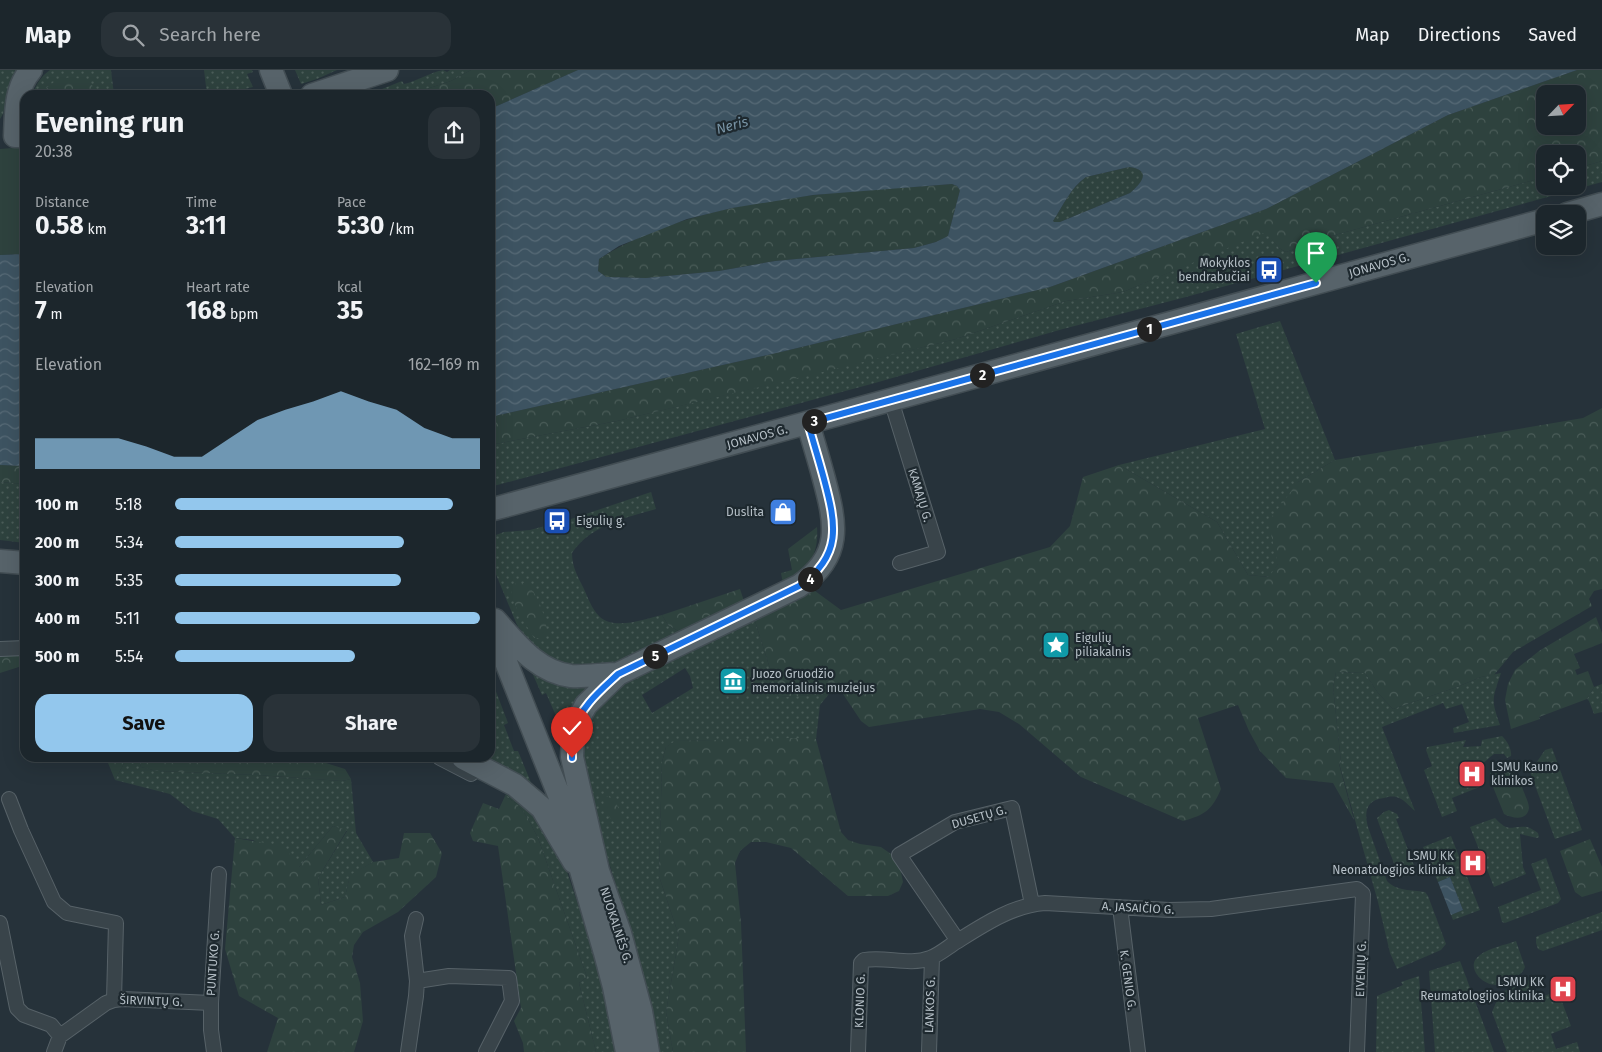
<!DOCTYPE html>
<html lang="en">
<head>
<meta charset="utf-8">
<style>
  :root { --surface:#1c262c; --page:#293238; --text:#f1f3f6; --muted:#a0a5a9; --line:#3a4348; --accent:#93c7ed }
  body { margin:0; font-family:"Fira Sans",sans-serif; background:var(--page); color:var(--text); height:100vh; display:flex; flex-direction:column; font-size:19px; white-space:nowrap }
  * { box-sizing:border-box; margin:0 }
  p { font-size:16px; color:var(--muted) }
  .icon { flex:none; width:28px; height:28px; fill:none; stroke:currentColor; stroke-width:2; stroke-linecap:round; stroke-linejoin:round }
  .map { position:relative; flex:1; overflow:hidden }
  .panel { position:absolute; left:20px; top:20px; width:475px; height:672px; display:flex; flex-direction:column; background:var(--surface); border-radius:15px; box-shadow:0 5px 20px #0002,0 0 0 1px var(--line) }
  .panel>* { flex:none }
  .needle { width:32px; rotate:65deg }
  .buttons { position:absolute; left:1536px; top:15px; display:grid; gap:10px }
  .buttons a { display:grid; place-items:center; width:50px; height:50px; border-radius:10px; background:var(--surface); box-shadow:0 5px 20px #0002,0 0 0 1px var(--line); font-size:25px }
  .pin { position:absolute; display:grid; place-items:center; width:42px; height:42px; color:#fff; margin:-51px -21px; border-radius:50% 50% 50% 0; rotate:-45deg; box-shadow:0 0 5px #0007 }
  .pin .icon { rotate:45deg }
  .km { position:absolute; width:25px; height:25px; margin:-12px; border-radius:50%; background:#222; color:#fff; font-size:14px; line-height:25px; text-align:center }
  .round { display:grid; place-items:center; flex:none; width:52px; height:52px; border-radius:15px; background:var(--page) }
  .summary { display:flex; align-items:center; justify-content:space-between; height:85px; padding:0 15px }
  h1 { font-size:28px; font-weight:700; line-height:38px }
  .metrics { display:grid; grid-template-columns:repeat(3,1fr); gap:8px; height:85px; padding:5px 15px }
  .metrics div { display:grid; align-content:center }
  .metrics b { font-size:25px; font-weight:700 }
  .metrics small { font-size:14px; font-weight:400 }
  .metrics p { font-size:14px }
  .chart { height:140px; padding:10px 15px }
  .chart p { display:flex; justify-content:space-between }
  .chart svg { width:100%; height:90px; margin-top:5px; fill:var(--accent); opacity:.7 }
  .button { display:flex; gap:10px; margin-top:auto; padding:10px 15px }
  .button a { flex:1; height:58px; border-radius:15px; background:var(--accent); color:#111; font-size:20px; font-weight:700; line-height:58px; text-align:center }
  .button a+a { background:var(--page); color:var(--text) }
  ul { padding:0 15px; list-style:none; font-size:16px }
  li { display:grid; grid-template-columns:80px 60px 1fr; align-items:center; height:38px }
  li i { height:12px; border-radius:6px; background:var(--accent) }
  header { display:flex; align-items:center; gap:30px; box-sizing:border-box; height:70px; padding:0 25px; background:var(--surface); border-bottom:1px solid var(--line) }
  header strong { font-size:24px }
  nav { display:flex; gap:28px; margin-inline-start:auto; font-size:18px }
  .search { width:350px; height:45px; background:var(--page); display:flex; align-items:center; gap:12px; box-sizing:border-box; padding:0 18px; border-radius:15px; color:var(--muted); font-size:19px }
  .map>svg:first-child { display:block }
  .grass { fill:url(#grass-dots); fill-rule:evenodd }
  .forest { fill:url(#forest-crowns); fill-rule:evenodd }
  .park { fill:#2e423e }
  .water { fill:url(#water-waves); fill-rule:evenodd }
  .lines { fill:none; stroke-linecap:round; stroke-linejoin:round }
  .street-casing { stroke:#576268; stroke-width:16 }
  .primary-casing { stroke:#424d53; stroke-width:25 }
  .street { stroke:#39444a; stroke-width:14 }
  .primary { stroke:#57636a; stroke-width:22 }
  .route-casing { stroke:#fff; stroke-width:10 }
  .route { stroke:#1a73e8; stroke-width:6 }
  .labels { text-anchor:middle; stroke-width:4.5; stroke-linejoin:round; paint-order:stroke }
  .poi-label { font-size:12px; fill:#b5bfc6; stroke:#1e292f; text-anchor:end }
  .street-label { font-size:12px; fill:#b5bfc6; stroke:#1e292f }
  .water-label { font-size:14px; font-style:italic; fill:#7995a6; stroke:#1e292f }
</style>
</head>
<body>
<header>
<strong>Map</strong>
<div class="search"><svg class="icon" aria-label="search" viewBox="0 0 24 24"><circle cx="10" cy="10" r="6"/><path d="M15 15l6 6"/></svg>Search here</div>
<nav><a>Map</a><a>Directions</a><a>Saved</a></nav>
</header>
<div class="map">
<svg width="1602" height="982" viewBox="0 0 1602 982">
  <defs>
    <pattern id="grass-dots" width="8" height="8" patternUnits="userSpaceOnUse" patternTransform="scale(1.25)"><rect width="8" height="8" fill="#2e423e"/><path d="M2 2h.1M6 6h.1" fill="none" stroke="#4a5c58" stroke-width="1.8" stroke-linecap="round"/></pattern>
    <pattern id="forest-crowns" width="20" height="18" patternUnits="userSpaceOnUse" patternTransform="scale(1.25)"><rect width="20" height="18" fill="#2e423e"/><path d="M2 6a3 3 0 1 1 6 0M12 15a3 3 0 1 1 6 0" fill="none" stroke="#4a5c58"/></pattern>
    <pattern id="water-waves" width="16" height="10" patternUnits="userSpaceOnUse" patternTransform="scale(1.25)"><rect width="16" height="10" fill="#3d5361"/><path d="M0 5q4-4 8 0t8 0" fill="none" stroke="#576a76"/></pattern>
  </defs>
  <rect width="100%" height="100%" fill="#26323a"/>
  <path class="grass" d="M0 0H16L12 9 3 44 0 49Z
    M50 0H111L114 25H94L95 23 47 17 48 25H32C36 15 41 6 50 0Z
    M204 0H252L253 2 247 4 253 17 220 25H207Z
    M295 0H337L317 9 301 14Z
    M443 0 447 2 450 0H471L451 11 408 25H367L402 11 404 14C417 11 429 3 443 0Z
    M1602 91V112L1186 227 1063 259 875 313 490 417V375L617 351 956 269 1066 231 1123 222 1266 161 1279 178 1286 182 1324 168 1545 107V116H1578V98Z
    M1129 97C1153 100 1142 113 1130 123L1060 152 1054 153 1053 151C1063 136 1071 117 1086 107Z
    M1280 251 1335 390 1298 412 1278 494 1270 507 1248 505 1217 452 1119 395 1265 359 1236 264Z
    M0 412 25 414V473L0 470Z
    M651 422 656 439C625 448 591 455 572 483 572 497 578 507 584 519 588 528 592 539 599 546 614 561 645 549 662 545L668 555 680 562 624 591 608 595 568 596 538 583 517 555 490 490V467L504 462 530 460 571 449Z
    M754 548 779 627 829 624 820 635 816 669 676 671 666 677 662 692 659 806 679 866 666 942 673 982H659L650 935 637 880 590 734 576 668 605 622ZM685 598 690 606 693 618 652 643 642 625Z
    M530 598 605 610 564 681 555 658 560 655 546 623 542 625Z
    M1336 602 1365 603 1378 623 1393 639 1457 617 1481 607 1501 603C1492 630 1491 629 1500 655L1454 663 1453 658 1469 652 1462 634 1446 639 1443 633 1382 657 1415 741C1409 736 1403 728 1396 727 1392 726 1387 727 1384 728 1366 730 1364 742 1368 757L1387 811C1396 821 1412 820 1425 822L1428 826 1446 874 1441 880 1397 899 1390 883 1378 832 1339 693 1341 692 1333 617Z
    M492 611 508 653 504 655 514 681H518L532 715 485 688H490V615Z
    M1602 614V642L1594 644 1589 631 1587 629 1594 617Z
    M1502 666C1507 671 1512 679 1511 686L1507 688 1504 684H1494C1480 695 1477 698 1482 716L1452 728 1457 741 1442 747 1424 700 1432 696 1426 680 1427 677 1466 670 1463 677 1481 676 1482 670Z
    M1552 678 1582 760 1555 769 1530 702 1545 680Z
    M127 688H139L141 697 158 701 258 705 342 711 351 709 356 763 373 792 350 806 345 827 321 835 318 808 347 761 333 756 299 797 253 770 235 768 218 749 192 741 170 724 115 710Z
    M509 716 523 727 559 778 586 858 597 897 610 949 616 982H596L579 913 587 907 538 768 527 747 517 734 505 726Z
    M1389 740 1397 744 1399 748 1396 749 1416 800C1411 807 1405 808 1398 804L1379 754 1377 748 1384 742Z
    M1495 748C1510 764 1510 755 1527 757 1531 758 1535 761 1538 763L1539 767 1537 768 1520 764 1523 797 1526 804 1494 817 1470 757Z
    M1451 766 1480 840 1453 850 1451 845 1463 840 1450 807 1438 812 1423 777Z
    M1546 788 1561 829 1558 833 1505 853 1502 852 1498 837 1541 820 1531 794Z
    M1602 842V860L1543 881 1538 879 1536 873V867L1540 865Z
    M1516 871 1525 897C1522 904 1518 906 1511 909 1507 911 1501 914 1497 915 1482 916 1464 896 1480 885 1489 878 1505 875 1516 871Z
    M1460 891 1494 982H1435L1429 901Z
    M1419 906 1425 982H1376L1377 926 1403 915 1401 912Z
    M1528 910 1532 913 1538 928 1558 921 1571 956 1551 964 1556 979 1577 972 1580 982H1507L1492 942 1500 923Z"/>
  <path class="forest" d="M471 0H578L490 39V25H408L451 11Z
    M1577 0H1602V91L1578 98V84H1545V107L1324 168 1286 182 1279 178 1266 162 1123 222 1066 231 956 269 835 299 617 351 490 375V347L785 281 1050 217 1266 139 1448 45ZM1545 24H1578V56H1545Z
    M70 7 81 9 92 15 95 23 94 25H48L47 18 55 11Z
    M952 114 957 116 960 120 948 166 936 172 914 178 775 191 719 201 646 208 606 207 598 201 599 189C700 125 837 123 952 114Z
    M1602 338V519L1594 521 1589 529 1592 536 1513 582 1494 605 1481 607 1457 617 1393 639 1378 623 1365 603 1336 602 1333 617 1341 692 1339 694 1354 750 1333 713 1286 708 1260 681 1249 661 1238 635 1198 648 1221 719C1212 740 1205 745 1183 751L1081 707 1019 654 999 642 980 639 869 657 861 651 843 624 836 622 829 624 779 627 754 548 811 518 841 540 1050 477 1070 456 1083 407 1119 395 1217 452 1248 505 1269 507 1278 494 1268 452 1298 412 1335 390 1583 348Z
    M0 395 25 396V414L0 412Z
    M817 457C819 487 808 499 783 514L781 503 792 500 788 479Z
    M516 513H526C538 525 544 542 547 559L541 568H534L518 542 511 523Z
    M740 519 744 531 680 562 668 555 662 545Z
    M1596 547 1602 563V573L1574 584 1580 598 1575 600 1577 605 1588 601 1594 617 1587 629 1539 647 1540 649 1511 659 1505 630 1508 614 1515 600 1539 581Z
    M25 585V595L0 603V586Z
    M792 668 816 669 841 762 848 770 860 774 881 777 891 784 901 802 903 812 899 821 888 826H848L791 778 766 772H751L740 781 735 793 741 853 746 982H673L666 942 679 866 659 806 662 692 666 677 675 671Z
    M106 688H127L115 710Z
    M139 688H310L345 699 351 709 342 711 258 705 157 701 141 697Z
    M1501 695C1506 697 1511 698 1515 702 1519 706 1521 714 1523 720 1525 725 1529 733 1529 738 1527 752 1512 748 1504 744L1491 712 1490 703 1494 698Z
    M505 726 517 734 527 747 538 768 587 907 579 913 596 982H524L523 973 514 951 521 938 498 776 473 771 470 763 483 733 499 739Z
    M610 726C617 732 619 739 622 748L621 752 615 753C608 747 602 737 604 727Z
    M333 756 347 760 318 808 321 835 345 827 350 805 373 792 399 788 404 763H430L442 783 436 807 398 842 363 862 354 875 352 887 360 913 363 951 354 982H267L278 948 239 926 225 879 235 768 284 776 299 797Z
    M1590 769 1602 797V821L1582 827 1575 822 1560 781Z"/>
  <path class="park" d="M25 77V184L0 185V79Z"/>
  <path class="water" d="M578 0H1577L1448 45 1266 139 1050 217 785 281 490 347V39ZM1129 97C1153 100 1141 114 1130 123L1060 152H1054L1053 151C1063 136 1071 117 1086 107ZM952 114 957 116 960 120 948 166 936 172 914 178 775 191 719 201 646 208 606 207 598 201 599 189 619 176 687 149 732 138 813 125Z
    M25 184V396L0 395V185Z
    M1450 807 1463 840 1451 845 1438 812Z"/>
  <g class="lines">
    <defs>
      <path id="street" d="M891 330 938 482 900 493
        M0 579 25 578
        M440 688 471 704
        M9 729 21 760 54 832 67 843 116 853 114 930
        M1120 837 1138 982
        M0 853 17 938 24 945 51 955 60 966
        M958 871 899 785 955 752 1012 738 1032 834
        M417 911 449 906 509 908 512 931 486 982
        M54 982 60 966 106 933 114 930 123 929 211 933
        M214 982 211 960V933L219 804
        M408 982 416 926 417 911 412 866 416 849
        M858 982 861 893 864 890C886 886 909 896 930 888 939 885 948 877 956 872 983 855 1013 835 1045 833L1169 840 1211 839 1357 819 1363 824 1357 982
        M929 982 932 888"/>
      <path id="primary" d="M271 0 281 25
        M312 25 387 0
        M25 66H15C16 43 15 18 31 0
        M1567 144 1602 134
        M490 440 1545 150
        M0 491 25 493
        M495 550C516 573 537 602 571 606 586 607 603 604 618 604
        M490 552 563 735 598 801 620 863 641 941 648 982
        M463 688 515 715 542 738 574 792
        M573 773 605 883 614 917 627 982
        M598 801 572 687 573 666 579 648 586 635 618 604 799 516C843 486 836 454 824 409 819 390 813 371 808 353"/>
    </defs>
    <use href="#street" class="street-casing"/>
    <use href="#primary" class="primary-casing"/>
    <use href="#street" class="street"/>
    <use href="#primary" class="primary"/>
  </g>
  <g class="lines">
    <defs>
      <path id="route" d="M572 688C572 678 572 668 574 660 581 636 601 620 618 604L799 516C843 486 836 454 824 409 819 390 813 371 808 353L1316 213"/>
    </defs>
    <use href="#route" class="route-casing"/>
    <use href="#route" class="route"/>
  </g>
  <defs>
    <symbol id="bus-square" viewBox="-11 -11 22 22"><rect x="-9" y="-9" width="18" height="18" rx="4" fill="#1a4fb4" stroke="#1e292f"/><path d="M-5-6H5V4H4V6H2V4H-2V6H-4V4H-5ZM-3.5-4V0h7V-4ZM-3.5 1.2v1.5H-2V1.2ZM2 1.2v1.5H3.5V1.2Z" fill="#fff"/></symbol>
    <symbol id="shop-square" viewBox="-11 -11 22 22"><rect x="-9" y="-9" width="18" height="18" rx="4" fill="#3f7fe0" stroke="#1e292f"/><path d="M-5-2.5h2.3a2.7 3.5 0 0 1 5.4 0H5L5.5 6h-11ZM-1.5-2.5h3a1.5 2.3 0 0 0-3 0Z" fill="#fff"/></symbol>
    <symbol id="sight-square" viewBox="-11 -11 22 22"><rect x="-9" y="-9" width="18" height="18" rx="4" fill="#0f9aa8" stroke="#1e292f"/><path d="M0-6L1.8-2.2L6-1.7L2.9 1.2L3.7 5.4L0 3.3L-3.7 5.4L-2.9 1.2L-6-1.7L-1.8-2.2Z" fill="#fff"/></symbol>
    <symbol id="museum-square" viewBox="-11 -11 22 22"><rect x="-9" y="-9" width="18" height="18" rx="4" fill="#0f9aa8" stroke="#1e292f"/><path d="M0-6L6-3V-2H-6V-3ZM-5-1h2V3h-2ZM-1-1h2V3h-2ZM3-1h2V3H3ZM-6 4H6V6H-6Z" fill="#fff"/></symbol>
    <symbol id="hospital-square" viewBox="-11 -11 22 22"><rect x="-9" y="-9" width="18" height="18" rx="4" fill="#e0444e" stroke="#1e292f"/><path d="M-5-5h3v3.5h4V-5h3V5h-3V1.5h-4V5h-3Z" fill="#fff"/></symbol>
  </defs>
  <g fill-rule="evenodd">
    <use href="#bus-square" x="1253" y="184" width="32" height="32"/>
    <use href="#shop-square" x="767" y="426" width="32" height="32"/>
    <use href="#bus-square" x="541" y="435" width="32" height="32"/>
    <use href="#sight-square" x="1040" y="559" width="32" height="32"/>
    <use href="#museum-square" x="717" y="595" width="32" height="32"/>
    <use href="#hospital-square" x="1456" y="688" width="32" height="32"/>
    <use href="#hospital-square" x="1457" y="777" width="32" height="32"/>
    <use href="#hospital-square" x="1547" y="903" width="32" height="32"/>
  </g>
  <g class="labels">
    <g class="poi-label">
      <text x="1250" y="197">Mokyklos<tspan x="1250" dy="14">bendrabučiai</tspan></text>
      <text x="764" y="446">Duslita</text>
      <text x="576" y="455" text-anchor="start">Eigulių g.</text>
      <text x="1075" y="572" text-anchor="start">Eigulių<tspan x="1075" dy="14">piliakalnis</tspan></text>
      <text x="752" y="608" text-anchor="start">Juozo Gruodžio<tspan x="752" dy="14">memorialinis muziejus</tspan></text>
      <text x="1491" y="701" text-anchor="start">LSMU Kauno<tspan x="1491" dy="14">klinikos</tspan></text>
      <text x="1454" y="790">LSMU KK<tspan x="1454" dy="14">Neonatologijos klinika</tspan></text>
      <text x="1544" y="916">LSMU KK<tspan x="1544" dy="14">Reumatologijos klinika</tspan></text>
    </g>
    <g class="street-label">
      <text transform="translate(1379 195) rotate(-16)" y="4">JONAVOS G.</text>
      <text transform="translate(757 367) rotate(-15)" y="4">JONAVOS G.</text>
      <text transform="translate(920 425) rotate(73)" y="4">KAMAJŲ G.</text>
      <text transform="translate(979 747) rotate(-16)" y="4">DUSETŲ G.</text>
      <text transform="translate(1138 838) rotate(3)" y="4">A. JASAIČIO G.</text>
      <text transform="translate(616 855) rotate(72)" y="4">NUOKALNĖS G.</text>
      <text transform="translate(213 893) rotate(-86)" y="4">PUNTUKO G.</text>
      <text transform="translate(1361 899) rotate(-88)" y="4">EIVENIŲ G.</text>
      <text transform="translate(1128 910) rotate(82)" y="4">K. GENIO G.</text>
      <text transform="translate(151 931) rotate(2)" y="4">ŠIRVINTŲ G.</text>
      <text transform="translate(860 931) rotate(-88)" y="4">KLONIO G.</text>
      <text transform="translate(930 935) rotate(-88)" y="4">LANKOS G.</text>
    </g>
    <g class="water-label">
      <text transform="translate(732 55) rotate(-15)" y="5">Neris</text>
    </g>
  </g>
</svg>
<div class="buttons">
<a><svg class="needle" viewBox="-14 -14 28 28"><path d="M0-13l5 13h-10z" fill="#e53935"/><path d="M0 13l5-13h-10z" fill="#a0a5a9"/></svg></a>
<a><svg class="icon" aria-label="locate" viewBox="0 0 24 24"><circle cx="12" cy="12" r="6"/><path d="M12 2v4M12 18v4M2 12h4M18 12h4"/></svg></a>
<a><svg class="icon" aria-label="layers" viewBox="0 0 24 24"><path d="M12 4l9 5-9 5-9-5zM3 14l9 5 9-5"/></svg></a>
</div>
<div class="pin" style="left:1316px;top:213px;background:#1e9e55"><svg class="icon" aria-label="arrive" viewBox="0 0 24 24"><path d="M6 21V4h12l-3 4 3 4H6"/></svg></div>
<div class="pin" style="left:572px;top:688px;background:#d93025"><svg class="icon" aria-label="check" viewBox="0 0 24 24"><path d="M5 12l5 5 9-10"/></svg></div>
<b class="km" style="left:1149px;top:259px">1</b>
<b class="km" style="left:982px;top:305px">2</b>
<b class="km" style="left:814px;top:351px">3</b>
<b class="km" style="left:810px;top:509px">4</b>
<b class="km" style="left:655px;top:586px">5</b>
<section class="panel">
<div class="summary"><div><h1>Evening run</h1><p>20:38</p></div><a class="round"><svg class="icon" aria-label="share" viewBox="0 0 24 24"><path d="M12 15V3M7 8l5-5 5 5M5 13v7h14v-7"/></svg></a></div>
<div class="metrics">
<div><p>Distance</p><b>0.58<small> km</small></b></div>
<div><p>Time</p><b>3:11</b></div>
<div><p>Pace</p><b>5:30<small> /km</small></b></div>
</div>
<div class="metrics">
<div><p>Elevation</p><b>7<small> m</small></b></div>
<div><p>Heart rate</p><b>168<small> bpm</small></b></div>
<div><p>kcal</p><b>35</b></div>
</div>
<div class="chart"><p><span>Elevation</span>162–169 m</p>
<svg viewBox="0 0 160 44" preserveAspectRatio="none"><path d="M0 44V29L10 29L20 29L30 29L40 33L50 38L60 38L70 29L80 20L90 15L100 11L110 6L120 11L130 15L140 24L150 29L160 29V44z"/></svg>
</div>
<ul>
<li><b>100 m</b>5:18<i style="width:91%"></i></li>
<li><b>200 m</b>5:34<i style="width:75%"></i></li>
<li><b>300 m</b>5:35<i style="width:74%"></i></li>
<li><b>400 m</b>5:11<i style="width:100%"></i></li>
<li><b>500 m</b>5:54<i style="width:59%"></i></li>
</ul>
<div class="button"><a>Save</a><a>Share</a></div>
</section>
</div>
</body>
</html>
